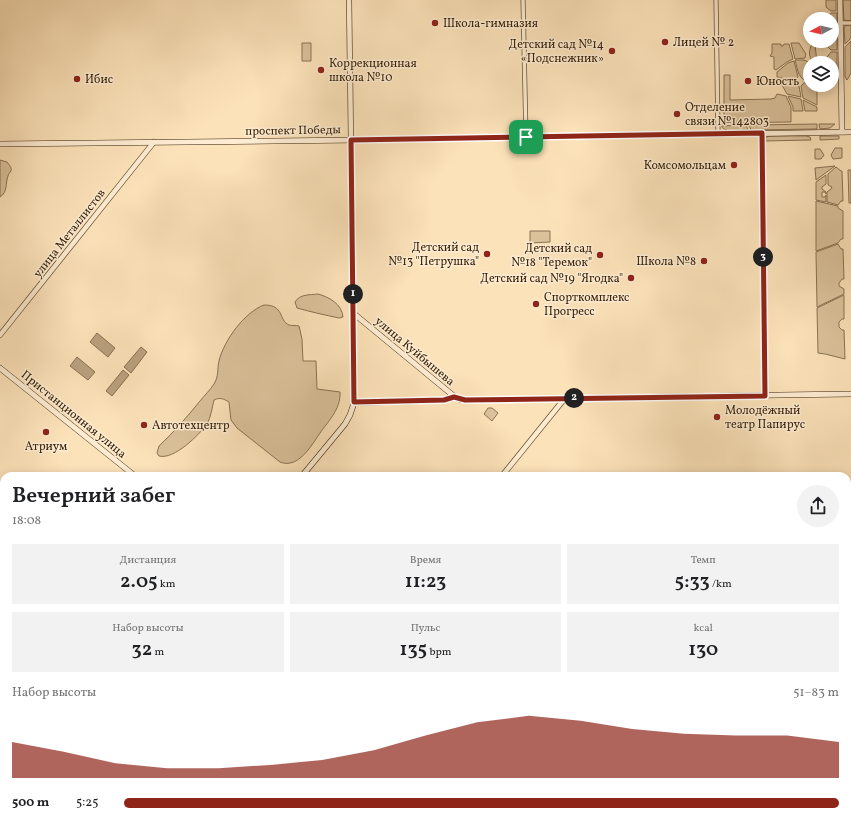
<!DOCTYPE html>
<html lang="ru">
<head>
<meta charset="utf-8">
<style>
  :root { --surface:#fff; --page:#f2f2f2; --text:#202124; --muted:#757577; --accent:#8f2418 }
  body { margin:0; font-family:Vollkorn,serif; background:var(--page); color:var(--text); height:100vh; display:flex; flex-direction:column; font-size:15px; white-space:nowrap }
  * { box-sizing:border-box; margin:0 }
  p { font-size:13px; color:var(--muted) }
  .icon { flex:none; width:22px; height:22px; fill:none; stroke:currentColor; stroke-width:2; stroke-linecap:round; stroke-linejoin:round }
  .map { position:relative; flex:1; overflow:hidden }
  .details { position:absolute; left:0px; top:472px; width:851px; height:354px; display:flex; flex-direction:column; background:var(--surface); border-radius:12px 12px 0 0; box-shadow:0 2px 10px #0003 }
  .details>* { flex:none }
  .needle { width:26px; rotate:263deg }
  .controls { position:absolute; left:803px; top:12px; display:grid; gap:8px }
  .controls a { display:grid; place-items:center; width:36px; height:36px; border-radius:50%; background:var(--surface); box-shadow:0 2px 10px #0003; font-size:20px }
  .pin { position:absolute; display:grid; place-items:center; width:34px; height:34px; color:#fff; margin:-17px; border-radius:8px; box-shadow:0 2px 6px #0006 }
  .km { position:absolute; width:20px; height:20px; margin:-10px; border-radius:50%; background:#222; color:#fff; font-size:11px; line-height:20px; text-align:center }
  .round { display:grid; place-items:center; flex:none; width:42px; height:42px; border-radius:21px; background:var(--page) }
  .headline { display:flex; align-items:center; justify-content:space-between; height:68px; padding:0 12px }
  h1 { font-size:22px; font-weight:600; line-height:30px }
  .metrics { display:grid; grid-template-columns:repeat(3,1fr); gap:6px; height:68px; padding:4px 12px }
  .metrics div { display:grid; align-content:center; border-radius:0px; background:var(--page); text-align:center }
  .metrics b { font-size:20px; font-weight:600 }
  .metrics small { font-size:11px; font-weight:400 }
  .metrics p { font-size:11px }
  .chart { height:112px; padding:8px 12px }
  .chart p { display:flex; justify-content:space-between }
  .chart svg { width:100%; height:72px; margin-top:4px; fill:var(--accent); opacity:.7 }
  ul { padding:0 12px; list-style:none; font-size:13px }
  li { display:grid; grid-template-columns:64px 48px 1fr; align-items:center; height:30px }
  li i { height:10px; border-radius:5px; background:var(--accent) }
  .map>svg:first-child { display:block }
  .green { fill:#dbc29b; stroke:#8a7253 }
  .water { fill:#baa17e; stroke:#876f50 }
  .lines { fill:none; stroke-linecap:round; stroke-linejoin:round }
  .stream { stroke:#876f50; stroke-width:1.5 }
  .minor-casing { stroke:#6a5336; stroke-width:5 }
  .tertiary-casing { stroke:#6a5336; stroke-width:6 }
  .secondary-casing { stroke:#3a230b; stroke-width:6 }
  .minor { stroke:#fdecd2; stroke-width:3.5 }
  .tertiary { stroke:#fdecd2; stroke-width:4.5 }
  .secondary { stroke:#fdecd2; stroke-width:5 }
  .route-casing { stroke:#fff; stroke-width:8 }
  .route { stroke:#8f2418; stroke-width:5 }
  .poi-dot { fill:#8f2418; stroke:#fdecd2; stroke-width:1.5 }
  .labels { text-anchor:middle; stroke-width:3; stroke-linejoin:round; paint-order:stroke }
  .poi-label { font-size:12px; fill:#3a230b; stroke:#fdecd2; text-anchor:start }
  .street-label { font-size:12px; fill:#3a230b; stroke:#fdecd2 }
</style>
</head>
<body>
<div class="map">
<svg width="851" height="826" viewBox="0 0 851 826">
  <rect width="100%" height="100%" fill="#fce2b9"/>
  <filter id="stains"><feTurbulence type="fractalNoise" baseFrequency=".005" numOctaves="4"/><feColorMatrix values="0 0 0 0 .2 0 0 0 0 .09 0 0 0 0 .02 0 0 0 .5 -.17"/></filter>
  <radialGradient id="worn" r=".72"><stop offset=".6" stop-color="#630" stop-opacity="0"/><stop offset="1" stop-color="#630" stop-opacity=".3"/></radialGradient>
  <path class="green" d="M826 0H836V11H831L826 7Z
    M843 0H851V21L844 20Z
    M831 13H837V50H831L827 46V41H832V19H826V17L830 15Z
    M847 25H851V38L845 44 844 27Z
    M851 41V73L847 80 845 77V47Z
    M302 43H311V61H302Z
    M791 43H799L806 54 805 58 795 59Z
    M772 44H781V46H783L784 44H789L793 59 787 62 776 70 774 69V57L770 56 772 53Z
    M812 44H815L817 63 813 62C808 56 809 50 812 44Z
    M831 52H837V73L836 80H832V63H827V57Z
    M795 60H804L811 63H810V81C798 81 798 70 795 60Z
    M794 61 798 77 795 80H784L782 78 777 77V72L788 63Z
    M724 75H730V100L771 99 775 98 777 94 786 96 791 107V122L724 123Z
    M784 83H796L799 86 801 97 787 94 782 85Z
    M804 83H810V85L817 86V105L803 98 801 86Z
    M788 96 801 99 803 111H793V107Z
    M803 100 817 107V111H805Z
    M817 124V129L751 130 749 125Z
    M819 124H835L830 128 820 129Z
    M746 125 748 130C739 130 726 134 721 126Z
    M769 136H806L810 137 811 140 764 141 765 138Z
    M820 136H839V139L820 140Z
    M835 148H842V158L833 159 831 155Z
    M815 149H820L824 155 821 159H815Z
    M0 160 7 162C9 165 12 167 11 171 10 172 8 175 8 176 5 184 8 192 0 197Z
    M835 166 816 180 815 168Z
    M836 167 841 171H842L843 201H841L838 205 827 202V192L831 189 832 187 828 185V174Z
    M848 170H851V203H849Z
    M826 175V184L822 187V189L826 192V194L825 192H822V197H825L826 195V202L816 200V182Z
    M816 201 838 206V208L843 211V239H841L838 243 816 251Z
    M530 231H550V242L530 243Z
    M838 244 841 249H843L844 279H842L839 283V286L844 289V294L817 307 816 252Z
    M318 294C329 297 342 304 343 317L339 318C325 315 311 312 297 308L295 302C300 294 309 295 318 294Z
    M844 295V319H842L839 322V327L842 330H844L845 359 825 354 818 353 817 308Z
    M264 305C285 305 278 320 289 325 292 326 296 325 299 326L302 339 303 361H316L317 389 340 392C341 410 327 422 318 436 310 448 297 469 280 462L237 428 231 420 229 402C224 399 220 397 214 400 212 408 211 417 207 424 199 435 174 460 159 456L157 453 159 446C174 432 187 417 200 401 205 395 210 390 214 384 219 376 217 369 219 361 224 340 245 312 264 305Z
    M488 408H492L498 413 492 421 484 414Z
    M533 822H561L566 826H532Z"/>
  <path class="water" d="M97 333 115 348 108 357 90 342Z
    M141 347 147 352 131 373 124 367Z
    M77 357 95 372 88 380 70 366Z
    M123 370 129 375 112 396 106 391Z"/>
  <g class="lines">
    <path class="stream" d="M556 822 561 826
      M499 826 501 822"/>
    <defs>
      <path id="minor" d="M523 0 526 137
        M716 0 718 134
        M840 23H851
        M762 133 765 396
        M847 563H851
        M219 822 223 826
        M399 822 404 826
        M19 826 22 822
        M581 826 584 822"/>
      <path id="tertiary" d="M349 0 351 140
        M0 335 154 142
        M354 403 444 400 455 397
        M502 476 565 398
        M495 826 496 822"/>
      <path id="secondary" d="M840 0 842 132
        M0 144 357 140 851 132
        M353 313 455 397 461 400 851 394
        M0 368 135 476
        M302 476 345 424 350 415 354 403 351 140
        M567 822 572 826"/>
    </defs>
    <use href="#minor" class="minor-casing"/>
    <use href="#tertiary" class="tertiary-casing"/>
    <use href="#secondary" class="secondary-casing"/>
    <use href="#minor" class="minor"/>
    <use href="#tertiary" class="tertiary"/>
    <use href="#secondary" class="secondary"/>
  </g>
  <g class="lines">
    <defs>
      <path id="route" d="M762 133 765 396 465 400 454 397 444 400 354 402 351 140Z"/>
    </defs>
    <use href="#route" class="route-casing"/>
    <use href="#route" class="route"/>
  </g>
  <g class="poi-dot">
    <circle cx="435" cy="23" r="4"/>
    <circle cx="665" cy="42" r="4"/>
    <circle cx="612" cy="51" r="4"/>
    <circle cx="321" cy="70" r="4"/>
    <circle cx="77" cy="79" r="4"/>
    <circle cx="748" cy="81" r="4"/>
    <circle cx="677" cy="114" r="4"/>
    <circle cx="734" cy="165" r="4"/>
    <circle cx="487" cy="254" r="4"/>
    <circle cx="600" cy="255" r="4"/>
    <circle cx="704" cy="261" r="4"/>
    <circle cx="631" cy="278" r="4"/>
    <circle cx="536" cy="304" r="4"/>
    <circle cx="717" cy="417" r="4"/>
    <circle cx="144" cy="425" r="4"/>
    <circle cx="46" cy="432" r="4"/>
  </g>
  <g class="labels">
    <g class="poi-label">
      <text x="443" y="27">Школа-гимназия</text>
      <text x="673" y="46">Лицей № 2</text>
      <text x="604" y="48" text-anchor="end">Детский сад №14<tspan x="604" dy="14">«Подснежник»</tspan></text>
      <text x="329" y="67">Коррекционная<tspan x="329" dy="14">школа №10</tspan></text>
      <text x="85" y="83">Ибис</text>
      <text x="756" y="85">Юность</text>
      <text x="685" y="111">Отделение<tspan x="685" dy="14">связи №142803</tspan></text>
      <text x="726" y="169" text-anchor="end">Комсомольцам</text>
      <text x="479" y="251" text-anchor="end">Детский сад<tspan x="479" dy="14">№13 "Петрушка"</tspan></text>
      <text x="592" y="252" text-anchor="end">Детский сад<tspan x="592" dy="14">№18 "Теремок"</tspan></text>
      <text x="696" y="265" text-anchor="end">Школа №8</text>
      <text x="623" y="282" text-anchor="end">Детский сад №19 "Ягодка"</text>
      <text x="544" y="301">Спорткомплекс<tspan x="544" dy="14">Прогресс</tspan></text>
      <text x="725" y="414">Молодёжный<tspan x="725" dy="14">театр Папирус</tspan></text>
      <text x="152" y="429">Автотехцентр</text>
      <text x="46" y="450" text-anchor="middle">Атриум</text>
    </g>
    <g class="street-label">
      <text transform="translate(293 130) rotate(-1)" y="4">проспект Победы</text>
      <text transform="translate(69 233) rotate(-52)" y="4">улица Металлистов</text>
      <text transform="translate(415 351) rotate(40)" y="4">улица Куйбышева</text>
      <text transform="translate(74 414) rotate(39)" y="4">Пристанционная улица</text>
    </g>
  </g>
  <rect width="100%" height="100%" filter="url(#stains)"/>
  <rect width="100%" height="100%" fill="url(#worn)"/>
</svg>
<div class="controls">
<a><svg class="needle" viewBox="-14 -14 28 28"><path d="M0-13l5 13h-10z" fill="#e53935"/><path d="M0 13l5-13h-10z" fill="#757577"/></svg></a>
<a><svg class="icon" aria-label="layers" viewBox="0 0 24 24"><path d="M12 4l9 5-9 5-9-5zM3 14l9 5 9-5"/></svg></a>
</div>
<div class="pin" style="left:526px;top:137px;background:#1e9e55"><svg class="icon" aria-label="arrive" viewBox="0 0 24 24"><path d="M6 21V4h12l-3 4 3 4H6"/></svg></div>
<b class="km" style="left:353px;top:294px">1</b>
<b class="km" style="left:574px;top:398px">2</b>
<b class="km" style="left:763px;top:257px">3</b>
<section class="details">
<div class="headline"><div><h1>Вечерний забег</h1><p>18:08</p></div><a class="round"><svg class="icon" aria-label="share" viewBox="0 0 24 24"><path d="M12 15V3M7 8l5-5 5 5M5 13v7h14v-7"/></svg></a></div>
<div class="metrics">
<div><p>Дистанция</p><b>2.05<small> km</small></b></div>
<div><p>Время</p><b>11:23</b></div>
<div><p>Темп</p><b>5:33<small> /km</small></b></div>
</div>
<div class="metrics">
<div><p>Набор высоты</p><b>32<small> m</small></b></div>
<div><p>Пульс</p><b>135<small> bpm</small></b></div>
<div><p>kcal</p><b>130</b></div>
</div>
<div class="chart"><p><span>Набор высоты</span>51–83 m</p>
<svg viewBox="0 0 160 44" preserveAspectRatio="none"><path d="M0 44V22L10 28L20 35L30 38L40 38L50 36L60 33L70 27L80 18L90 10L100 6L110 9L120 14L130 17L140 18L150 18L160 22V44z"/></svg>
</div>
<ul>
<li><b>500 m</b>5:25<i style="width:100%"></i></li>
</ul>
</section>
</div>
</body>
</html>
